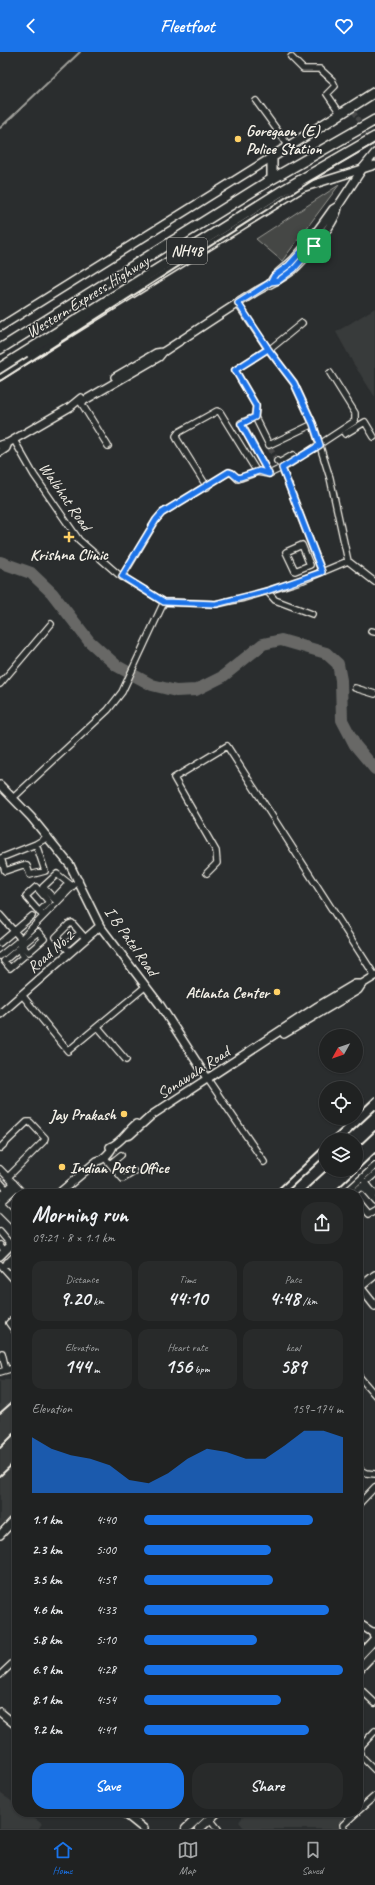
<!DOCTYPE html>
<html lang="en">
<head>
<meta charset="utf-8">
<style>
  :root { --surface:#202222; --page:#282a2a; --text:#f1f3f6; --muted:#a2a4a5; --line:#3d3f40; --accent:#1a73e8 }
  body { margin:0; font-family:Caveat,sans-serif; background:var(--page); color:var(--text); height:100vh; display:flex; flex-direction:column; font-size:15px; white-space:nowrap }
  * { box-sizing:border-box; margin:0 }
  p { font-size:13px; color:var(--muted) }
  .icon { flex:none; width:22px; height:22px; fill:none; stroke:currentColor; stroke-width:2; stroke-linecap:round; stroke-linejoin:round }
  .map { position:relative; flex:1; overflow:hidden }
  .side { position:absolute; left:12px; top:1137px; width:351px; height:628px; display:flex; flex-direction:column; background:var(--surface); border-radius:16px; box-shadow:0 1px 3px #0004,0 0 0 1px var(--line) }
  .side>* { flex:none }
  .needle { width:26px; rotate:230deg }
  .fabs { position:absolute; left:319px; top:977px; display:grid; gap:8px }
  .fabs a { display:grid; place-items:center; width:44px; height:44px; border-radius:50%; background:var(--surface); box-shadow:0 1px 3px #0004,0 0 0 1px var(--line); font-size:20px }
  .pin { position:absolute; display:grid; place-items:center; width:34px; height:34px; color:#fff; margin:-17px; border-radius:8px; box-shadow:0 2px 6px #0006 }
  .round { display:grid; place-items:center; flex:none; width:42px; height:42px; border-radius:16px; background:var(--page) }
  .overview { display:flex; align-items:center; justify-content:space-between; height:68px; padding:0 20px }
  h1 { font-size:22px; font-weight:800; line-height:30px }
  .figures { display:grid; grid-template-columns:repeat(3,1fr); gap:6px; height:68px; padding:4px 20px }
  .figures div { display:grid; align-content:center; border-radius:10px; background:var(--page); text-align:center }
  .figures b { font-size:20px; font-weight:800 }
  .figures small { font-size:11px; font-weight:400 }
  .figures p { font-size:11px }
  .chart { height:112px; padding:8px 20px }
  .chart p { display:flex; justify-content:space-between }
  .chart svg { width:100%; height:72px; margin-top:4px; fill:var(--accent); opacity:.7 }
  .button { display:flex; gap:8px; margin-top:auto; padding:8px 20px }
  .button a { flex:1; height:46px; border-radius:16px; background:var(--accent); color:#fff; font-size:16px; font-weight:800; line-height:46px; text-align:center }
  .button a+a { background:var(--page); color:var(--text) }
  ul { padding:0 20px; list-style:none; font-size:13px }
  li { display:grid; grid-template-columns:64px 48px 1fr; align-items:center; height:30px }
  li i { height:10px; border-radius:5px; background:var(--accent) }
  header { display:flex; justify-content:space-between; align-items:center; height:52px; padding:0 20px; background:var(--accent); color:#fff; font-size:18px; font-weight:800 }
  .tab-bar { display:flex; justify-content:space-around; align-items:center; height:56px; border-top:1px solid var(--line); background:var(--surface); font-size:11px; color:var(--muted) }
  .tab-bar a { display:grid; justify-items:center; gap:2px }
  .tab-bar .selected { color:var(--accent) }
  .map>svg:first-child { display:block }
  .built { fill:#373a3a }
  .green { fill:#444645; stroke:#9c9c96 }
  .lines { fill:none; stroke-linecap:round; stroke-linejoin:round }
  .stream { stroke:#9f9f9a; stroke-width:2 }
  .river { stroke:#676866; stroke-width:12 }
  .pedestrian-tunnel { stroke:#484a4a; stroke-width:4; stroke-dasharray:4 2; stroke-linecap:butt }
  .minor-tunnel { stroke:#484a4a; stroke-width:5.5; stroke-dasharray:5.5 3; stroke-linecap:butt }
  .minor-casing { stroke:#f4f1e8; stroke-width:8 }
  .tertiary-casing { stroke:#f4f1e8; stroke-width:10 }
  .secondary-casing { stroke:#f4f1e8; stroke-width:10 }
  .primary-casing { stroke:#f4f1e8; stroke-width:11 }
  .trunk-casing { stroke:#f4f1e8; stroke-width:12 }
  .minor { stroke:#2a2d2e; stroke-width:5.5 }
  .tertiary { stroke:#2a2d2e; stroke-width:7 }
  .secondary { stroke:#2a2d2e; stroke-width:7 }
  .primary { stroke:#2a2d2e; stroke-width:8 }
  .trunk { stroke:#2a2d2e; stroke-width:9 }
  .rail { stroke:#f4f1e8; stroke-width:2 }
  .route-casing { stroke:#fff; stroke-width:8 }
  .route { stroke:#1a73e8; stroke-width:5 }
  .poi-dot { fill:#ffd166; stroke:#2a2d2e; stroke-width:1.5 }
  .labels { text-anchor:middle; stroke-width:3; stroke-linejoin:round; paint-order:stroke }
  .shield { fill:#2a2d2e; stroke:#b7b6b0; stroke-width:1 }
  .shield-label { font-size:15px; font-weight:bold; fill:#f4f1e8 }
  .poi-label { font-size:16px; font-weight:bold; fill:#f4f1e8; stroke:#2a2d2e; text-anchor:start }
  .street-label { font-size:16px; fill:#f4f1e8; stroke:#2a2d2e }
</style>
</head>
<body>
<header><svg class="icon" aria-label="back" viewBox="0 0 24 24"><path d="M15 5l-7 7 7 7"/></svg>Fleetfoot<svg class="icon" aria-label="heart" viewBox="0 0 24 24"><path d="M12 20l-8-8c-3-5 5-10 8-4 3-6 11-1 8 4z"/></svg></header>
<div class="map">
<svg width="375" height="1777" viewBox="0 0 375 1777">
  <rect width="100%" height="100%" fill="#2a2d2e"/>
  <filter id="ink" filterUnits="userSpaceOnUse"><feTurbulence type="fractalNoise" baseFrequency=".025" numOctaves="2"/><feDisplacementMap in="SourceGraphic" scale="8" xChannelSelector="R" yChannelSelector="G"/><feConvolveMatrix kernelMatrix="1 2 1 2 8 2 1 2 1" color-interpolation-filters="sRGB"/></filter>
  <g filter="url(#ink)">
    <path class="built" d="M375 256V345L353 311 336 280Z
      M0 1328H17V1458L0 1474Z
      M0 1741 17 1753V1760H26L42 1772 38 1777H0Z
      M246 1760H255L258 1763 260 1760H353L338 1773 341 1777H245L239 1770Z"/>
    <path class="green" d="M339 133 282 209 256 187Z"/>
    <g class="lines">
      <path class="stream" d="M0 76 80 0"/>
      <path class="river" d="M0 510 31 521 52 541 89 589 117 614 152 633 176 639 196 638 222 625 263 592 281 588 326 601 338 612 341 628 342 668 355 693 375 717"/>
      <path class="pedestrian-tunnel" d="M351 55 375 96"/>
      <path class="minor-tunnel" d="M270 396 277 409"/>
      <defs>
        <path id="minor" d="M291 5 303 17H320L332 28 335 34 327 42 340 61
          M256 49 288 93
          M237 251 268 297 294 331 313 372 330 426 348 509 375 530
          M269 298 302 271
          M80 349 108 394
          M255 365 256 354 235 318 268 297
          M345 382 365 370 374 385
          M14 388 34 423 79 488 118 522 164 550 216 552 244 546 303 528 348 509
          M277 409 279 411 293 403
          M282 416 322 520
          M269 422 241 371 255 365 269 393 313 372
          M207 435 177 387 176 384 179 380 217 359 220 360 257 420 269 422 288 413 355 369V361L330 321
          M302 493 310 513 295 519 286 500Z
          M122 525 156 468 162 461 229 420 232 421 238 427 257 420
          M267 539 275 548 312 562
          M371 579 375 580
          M0 632 51 572
          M355 636 375 642
          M13 746 108 658 122 640 164 550
          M36 792 45 819 30 823 27 814 23 813 5 819 1 806 36 792 48 785
          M207 821 217 811 216 799 174 726 227 694 375 924
          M54 847 68 832
          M57 850 43 835 57 822 72 834
          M39 860 49 850 36 835 26 844 27 846 43 864
          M0 863 21 887
          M18 889 27 899 29 900 44 887 38 880 22 893
          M0 891 32 864
          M65 894 80 881
          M18 897 24 904 10 916 4 909Z
          M70 900 56 885 69 872 72 871 86 887
          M0 904 21 887 79 828
          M22 943 68 999 146 934
          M98 975 126 1008
          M207 1026 264 1110
          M0 1096 27 1070H30L45 1086 44 1089 8 1125
          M104 1105 123 1127 134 1120
          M110 1112 121 1103
          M0 1117 24 1142
          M362 1126 375 1142
          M0 1130 7 1138
          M365 1131 375 1122
          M344 1142 375 1114
          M352 1142 362 1134 375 1149
          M0 1144 14 1131
          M358 1150 368 1162 375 1158
          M0 1157 17 1174
          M17 1167 2 1152 3 1148 17 1135
          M0 1180 11 1193
          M0 1193 5 1199
          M7 1210 17 1220
          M0 1212 17 1231
          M3 1215 17 1201
          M17 1264 9 1271 17 1282
          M2 1301 6 1318
          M0 1320 17 1315
          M358 1323 375 1343
          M358 1417 366 1421 375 1422
          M358 1453 375 1435
          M0 1623 17 1607
          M358 1635 375 1651
          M375 1679 362 1693 360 1698 362 1705 375 1718
          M358 1759 375 1744
          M210 1767 218 1777
          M344 1777 343 1773 357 1760"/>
        <path id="tertiary" d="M271 230C276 220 287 215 295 206 309 191 321 174 333 157L338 154 363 116
          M115 325 156 301 163 300
          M80 349 85 348 159 305 163 300C192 281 222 261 252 242 266 233 281 228 293 218 305 207 338 169 338 154
          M0 393 8 391 70 355 81 346
          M0 400 6 396 8 391
          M0 733 31 765 70 813 100 874 160 953 207 1026
          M0 962 100 874
          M284 982 358 938 362 932 375 924
          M125 1084 130 1083 152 1063 318 954 355 932H362
          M110 1095C121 1091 127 1079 136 1072
          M58 1142 97 1109C103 1108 111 1100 113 1094
          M0 1204 17 1187
          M360 1235 375 1254
          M358 1237 375 1223
          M0 1483 17 1465
          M358 1571 372 1580
          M0 1660 17 1674
          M123 1760 144 1777"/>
        <path id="secondary" d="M363 116 375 101
          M0 275 272 105
          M0 324 302 136 375 113
          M375 1580H372L375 1586"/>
        <path id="primary" d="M358 1605 375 1587
          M358 1618 375 1600
          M186 1777 204 1760
          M199 1777 217 1760"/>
        <path id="trunk" d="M272 127V105L375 40
          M0 297 272 127 375 68
          M0 316 280 140 375 85"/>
      </defs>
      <use href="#minor" class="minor-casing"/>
      <use href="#tertiary" class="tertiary-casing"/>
      <use href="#secondary" class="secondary-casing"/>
      <use href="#primary" class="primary-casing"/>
      <use href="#trunk" class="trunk-casing"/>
      <use href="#minor" class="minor"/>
      <use href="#tertiary" class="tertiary"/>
      <use href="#secondary" class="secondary"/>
      <use href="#primary" class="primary"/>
      <use href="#trunk" class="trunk"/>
      <path class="rail" d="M0 322 27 305
        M0 329 324 121 375 91
        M356 1063 375 1045
        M330 1088 353 1066
        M343 1088 375 1058
        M356 1097 375 1079
        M273 1142 326 1092
        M284 1142 326 1103
        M301 1142 327 1118
        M332 1142 375 1101
        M0 1361 17 1346
        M0 1396 17 1379
        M0 1424 17 1408"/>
    </g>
  </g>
  <g class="lines" filter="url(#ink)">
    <defs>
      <path id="route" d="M314 194 294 217 278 229 271 230 238 251 268 297 235 318 256 354 255 365 241 372 269 422 259 419 238 426 232 421 229 420 162 461 156 468 122 524 164 550 216 552 267 539 322 520 282 416 320 393 313 372 294 331 269 298 238 251 271 230 274 224 289 213 309 191 314 194"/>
    </defs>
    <use href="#route" class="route-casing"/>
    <use href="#route" class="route"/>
  </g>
  <g class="poi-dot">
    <circle cx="238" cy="87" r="4"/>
    <path d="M67 479h4v4h4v4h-4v4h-4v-4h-4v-4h4z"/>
    <circle cx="277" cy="940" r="4"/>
    <circle cx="124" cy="1062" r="4"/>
    <circle cx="62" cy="1115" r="4"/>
  </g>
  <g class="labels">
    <rect class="shield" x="167" y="186" width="40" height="26" rx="3"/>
    <g class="shield-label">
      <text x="187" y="204">NH48</text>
    </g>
    <g class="poi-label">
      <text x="246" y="84">Goregaon (E)<tspan x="246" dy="18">Police Station</tspan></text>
      <text x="69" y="508" text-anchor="middle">Krishna Clinic</text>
      <text x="269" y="946" text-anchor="end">Atlanta Center</text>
      <text x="116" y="1068" text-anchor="end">Jay Prakash</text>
      <text x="70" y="1121">Indian Post Office</text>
    </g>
    <g class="street-label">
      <text transform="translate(87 244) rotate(-32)" y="6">Western Express Highway</text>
      <text transform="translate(66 444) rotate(55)" y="6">Walbhat Road</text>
      <text transform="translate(132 889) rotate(55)" y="6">I B Patel Road</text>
      <text transform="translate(50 899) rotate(-41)" y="6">Road No.2</text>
      <text transform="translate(193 1020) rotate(-33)" y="6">Sonawala Road</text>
    </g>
  </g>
</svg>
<div class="fabs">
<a><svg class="needle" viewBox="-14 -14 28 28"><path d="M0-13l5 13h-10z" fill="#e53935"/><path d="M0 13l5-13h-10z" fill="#a2a4a5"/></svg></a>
<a><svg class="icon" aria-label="locate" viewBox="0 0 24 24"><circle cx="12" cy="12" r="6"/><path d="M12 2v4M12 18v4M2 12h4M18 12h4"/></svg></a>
<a><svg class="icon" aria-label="layers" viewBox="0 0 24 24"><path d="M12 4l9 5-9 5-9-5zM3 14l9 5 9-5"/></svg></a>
</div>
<div class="pin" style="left:314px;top:194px;background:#1e9e55"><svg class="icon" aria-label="arrive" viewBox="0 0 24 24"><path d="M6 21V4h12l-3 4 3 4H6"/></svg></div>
<section class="side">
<div class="overview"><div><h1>Morning run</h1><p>09:21 · 8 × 1.1 km</p></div><a class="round"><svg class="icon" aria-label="share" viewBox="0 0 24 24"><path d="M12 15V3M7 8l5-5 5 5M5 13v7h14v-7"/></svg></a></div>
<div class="figures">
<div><p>Distance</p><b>9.20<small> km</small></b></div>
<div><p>Time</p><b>44:10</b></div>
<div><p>Pace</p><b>4:48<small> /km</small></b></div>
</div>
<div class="figures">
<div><p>Elevation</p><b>144<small> m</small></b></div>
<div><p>Heart rate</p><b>156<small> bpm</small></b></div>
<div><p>kcal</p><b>589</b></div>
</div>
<div class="chart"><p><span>Elevation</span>159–174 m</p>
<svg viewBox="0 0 160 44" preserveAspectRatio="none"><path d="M0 44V10L10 17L20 21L30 23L40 27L50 36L60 38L70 32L80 23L90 17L100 19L110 23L120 23L130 15L140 6L150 6L160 10V44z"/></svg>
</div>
<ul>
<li><b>1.1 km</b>4:40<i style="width:85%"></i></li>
<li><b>2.3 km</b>5:00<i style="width:64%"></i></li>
<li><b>3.5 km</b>4:59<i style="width:65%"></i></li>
<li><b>4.6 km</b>4:33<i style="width:93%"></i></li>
<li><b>5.8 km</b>5:10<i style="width:57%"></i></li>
<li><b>6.9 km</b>4:28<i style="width:100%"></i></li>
<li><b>8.1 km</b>4:54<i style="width:69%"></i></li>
<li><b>9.2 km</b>4:41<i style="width:83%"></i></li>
</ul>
<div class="button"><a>Save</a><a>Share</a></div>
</section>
</div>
<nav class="tab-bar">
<a class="selected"><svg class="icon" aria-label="home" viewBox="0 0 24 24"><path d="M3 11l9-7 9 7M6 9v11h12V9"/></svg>Home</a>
<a><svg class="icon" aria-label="map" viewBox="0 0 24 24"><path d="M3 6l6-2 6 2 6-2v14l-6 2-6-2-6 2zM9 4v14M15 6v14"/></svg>Map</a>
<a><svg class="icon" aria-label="saved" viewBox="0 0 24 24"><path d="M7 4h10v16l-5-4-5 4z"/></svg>Saved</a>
</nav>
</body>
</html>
